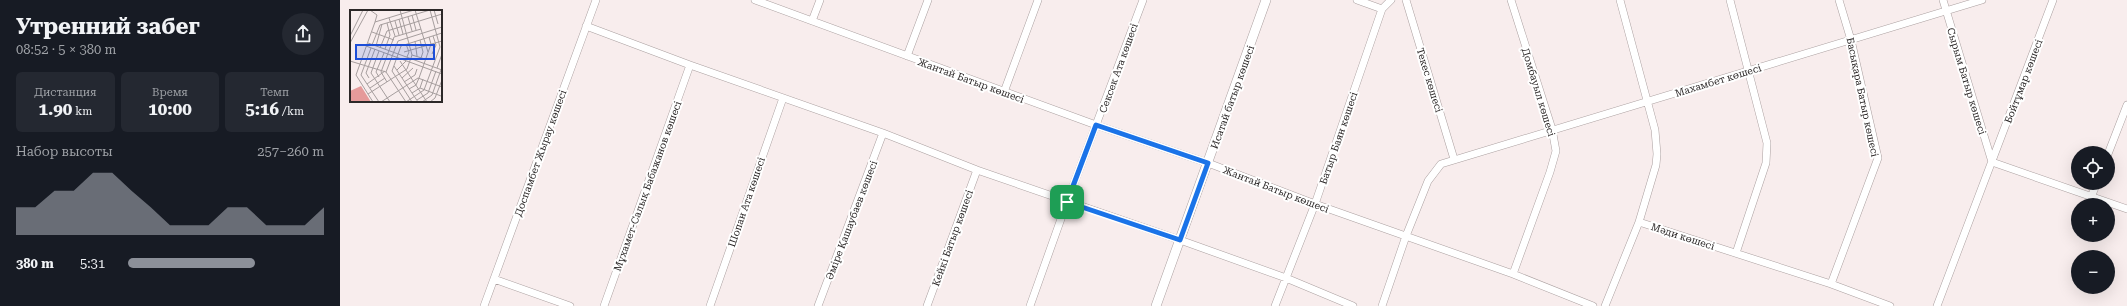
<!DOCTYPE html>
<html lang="ru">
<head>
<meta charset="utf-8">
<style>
  :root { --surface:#171b24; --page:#242831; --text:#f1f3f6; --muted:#9ea1a6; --accent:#8c9099 }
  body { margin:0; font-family:"Roboto Serif",serif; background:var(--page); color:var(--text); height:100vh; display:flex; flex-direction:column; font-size:15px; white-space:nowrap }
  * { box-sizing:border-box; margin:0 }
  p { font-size:13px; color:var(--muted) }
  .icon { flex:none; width:22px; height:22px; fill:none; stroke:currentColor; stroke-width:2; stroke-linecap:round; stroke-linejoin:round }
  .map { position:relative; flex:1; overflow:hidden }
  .panel { display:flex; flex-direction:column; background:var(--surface); width:340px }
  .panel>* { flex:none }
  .tools { position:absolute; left:1731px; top:146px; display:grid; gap:8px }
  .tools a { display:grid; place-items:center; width:44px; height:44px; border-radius:50%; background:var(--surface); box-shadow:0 4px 16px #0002; font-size:20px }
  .pin { position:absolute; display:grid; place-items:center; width:34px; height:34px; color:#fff; margin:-17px; border-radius:8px; box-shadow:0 2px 6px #0006 }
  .round { display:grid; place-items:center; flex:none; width:42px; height:42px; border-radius:21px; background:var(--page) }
  .headline { display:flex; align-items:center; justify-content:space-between; height:68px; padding:0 16px }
  h1 { font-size:22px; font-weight:700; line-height:30px }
  .figures { display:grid; grid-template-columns:repeat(3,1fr); gap:6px; height:68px; padding:4px 16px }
  .figures div { display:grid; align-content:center; border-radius:6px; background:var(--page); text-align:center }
  .figures b { font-size:17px; font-weight:700 }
  .figures small { font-size:11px; font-weight:400 }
  .figures p { font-size:11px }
  .chart { height:112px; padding:8px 16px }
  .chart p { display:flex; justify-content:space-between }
  .chart svg { width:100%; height:72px; margin-top:4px; fill:var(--accent); opacity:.7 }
  ul { padding:0 16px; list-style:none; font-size:13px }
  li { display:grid; grid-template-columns:64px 48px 1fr; align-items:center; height:30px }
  li i { height:10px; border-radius:5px; background:var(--accent) }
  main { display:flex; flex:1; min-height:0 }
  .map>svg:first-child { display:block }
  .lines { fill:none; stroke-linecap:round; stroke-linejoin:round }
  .minor-casing { stroke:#aba0a0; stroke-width:8 }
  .tertiary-casing { stroke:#aba0a0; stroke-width:10 }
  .minor { stroke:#fff; stroke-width:7 }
  .tertiary { stroke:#fff; stroke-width:9 }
  .route-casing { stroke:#fff; stroke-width:8 }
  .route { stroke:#1a73e8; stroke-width:5 }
  .labels { text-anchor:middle; stroke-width:4; stroke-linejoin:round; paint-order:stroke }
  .street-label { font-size:10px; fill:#2c2828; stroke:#fff }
  .inset-road { fill:none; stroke:#a69e9e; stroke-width:1 }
  .view { fill:#1d4ed8; fill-opacity:0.15; stroke:#1d4ed8; stroke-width:2 }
  .inset-edge { fill:none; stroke:#2c2828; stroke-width:2 }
</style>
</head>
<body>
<main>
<section class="panel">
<div class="headline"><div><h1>Утренний забег</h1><p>08:52 · 5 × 380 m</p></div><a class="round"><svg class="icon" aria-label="share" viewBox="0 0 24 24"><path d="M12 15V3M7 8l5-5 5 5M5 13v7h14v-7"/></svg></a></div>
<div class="figures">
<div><p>Дистанция</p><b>1.90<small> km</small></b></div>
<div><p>Время</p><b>10:00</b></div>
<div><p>Темп</p><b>5:16<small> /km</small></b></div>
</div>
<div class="chart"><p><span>Набор высоты</span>257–260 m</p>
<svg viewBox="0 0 160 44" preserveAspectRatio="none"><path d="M0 44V27L10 27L20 17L30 17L40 6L50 6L60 17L70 27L80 38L90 38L100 38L110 27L120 27L130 38L140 38L150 38L160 27V44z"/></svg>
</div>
<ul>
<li><b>380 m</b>5:31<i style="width:65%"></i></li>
</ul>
</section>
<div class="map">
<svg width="1787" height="306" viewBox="0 0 1787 306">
  <rect width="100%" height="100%" fill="#f8eded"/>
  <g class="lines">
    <defs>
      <path id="minor" d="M415 0 756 125 868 163 975 204 1173 274 1253 306
        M1017 0 1042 9
        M1066 0 1114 159
        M1171 0 1212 129 1216 151 1210 172 1173 274
        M1280 0 1315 130 1317 154 1316 165 1299 222 1491 284 1550 306
        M1390 0 1427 143 1426 163 1396 253
        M1603 0 1652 162
        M472 21 480 0
        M246 26 350 65 543 133 637 170 840 240 946 278 1013 306
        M567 56 588 0
        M664 92 698 0
        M1768 154 1787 105
        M1652 162 1787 209
        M1751 197 1757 183
        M154 279 230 306
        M1491 284 1538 158 1511 40 1499 0
        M144 306 256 0
        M264 306 350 65
        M370 306 443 98
        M478 306 543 133
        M587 306 637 170
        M690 306 727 202 803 0
        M935 306 975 204 1042 9 1051 0
        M1042 306 1066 236 1088 181 1101 164 1642 0
        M1265 306 1299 222
        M1597 306 1713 0"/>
      <path id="tertiary" d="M816 306 926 0"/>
    </defs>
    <use href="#minor" class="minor-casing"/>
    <use href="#tertiary" class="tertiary-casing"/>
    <use href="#minor" class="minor"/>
    <use href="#tertiary" class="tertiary"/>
  </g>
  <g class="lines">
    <defs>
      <path id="route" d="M756 125 868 163 840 240 727 202Z"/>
    </defs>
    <use href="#route" class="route-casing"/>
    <use href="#route" class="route"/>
  </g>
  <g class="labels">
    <g class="street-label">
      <text transform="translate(778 68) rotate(-70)" y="4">Сексек Ата көшесі</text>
      <text transform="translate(631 80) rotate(20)" y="4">Жантай Батыр көшесі</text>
      <text transform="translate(1090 80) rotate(73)" y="4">Текес көшесі</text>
      <text transform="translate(1378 80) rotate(-17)" y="4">Махамбет көшесі</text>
      <text transform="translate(1627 81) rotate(73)" y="4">Сырым Батыр көшесі</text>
      <text transform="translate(1683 81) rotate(-69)" y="4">Бойтұмар көшесі</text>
      <text transform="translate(1199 92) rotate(73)" y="4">Домбауыл көшесі</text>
      <text transform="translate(892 97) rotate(-70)" y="4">Исатай батыр көшесі</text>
      <text transform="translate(1523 97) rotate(78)" y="4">Басықара Батыр көшесі</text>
      <text transform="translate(998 138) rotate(-71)" y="4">Батыр Баян көшесі</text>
      <text transform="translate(200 153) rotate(-70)" y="4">Доспамбет Жырау көшесі</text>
      <text transform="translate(307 186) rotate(-70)" y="4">Мұхамет-Салық Бабажанов көшесі</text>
      <text transform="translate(936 189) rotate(21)" y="4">Жантай Батыр көшесі</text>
      <text transform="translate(406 202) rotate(-71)" y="4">Шопан Ата көшесі</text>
      <text transform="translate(511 220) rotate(-69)" y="4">Әміре Қашаубаев көшесі</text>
      <text transform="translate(1343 236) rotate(18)" y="4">Мәди көшесі</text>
      <text transform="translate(612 238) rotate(-70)" y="4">Кейкі Батыр көшесі</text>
    </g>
  </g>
  <g transform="translate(10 10)">
    <rect width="92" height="92" fill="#f8eded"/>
    <path d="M11 76 21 92H0V81Z" fill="#e59a9a"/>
    <path class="inset-road" d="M20 0 27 5 25 12M50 0 62 45 75 49M65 0 78 42M84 0 88 14M62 5 66 20M58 7 62 21M39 8 45 26M49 9 53 24M45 11 49 25M22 22 44 30M0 26 13 0M70 30 73 42 71 48M65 31 67 46M0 33 18 0M18 33 92 60M56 34 59 42 57 47M22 35 30 15 80 0M16 36 92 64M26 36 32 14M21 38 11 65 29 92M30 38 37 21 92 4M35 39 40 25 37 13M29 41 21 63 40 92M54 42 92 31M82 44 86 35 83 26M0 51 36 62M50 51 77 92M44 56 68 92M87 58 92 44M47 60 56 51M36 62 48 31 92 17M36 62 56 92M29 67 26 62 34 43M19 68 16 63 25 39M52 68 63 58M37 72 31 62 44 27 71 19M54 72 65 65 67 59M17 74 35 61M20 78 35 68M70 78 91 86M59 79 66 75 69 68 81 34 79 27M62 83 70 78 73 69M18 84 57 59 62 45M67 90 78 83 86 61M23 92 6 65 25 12 64 0M31 92 68 68 92 77M56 92 74 80 90 37 80 0M62 92 42 61 51 36 92 23M72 92 82 85 92 57M80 92 85 88 92 70"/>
    <path class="view" d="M6 35H84V49H6Z"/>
    <rect width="92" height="92" class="inset-edge"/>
  </g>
</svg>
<div class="tools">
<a><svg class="icon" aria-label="locate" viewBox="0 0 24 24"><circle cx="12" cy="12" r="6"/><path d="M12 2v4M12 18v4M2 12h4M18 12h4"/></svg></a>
<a>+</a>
<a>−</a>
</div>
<div class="pin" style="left:727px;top:202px;background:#1e9e55"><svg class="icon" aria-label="arrive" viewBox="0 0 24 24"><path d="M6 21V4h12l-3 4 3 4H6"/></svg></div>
</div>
</main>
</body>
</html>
